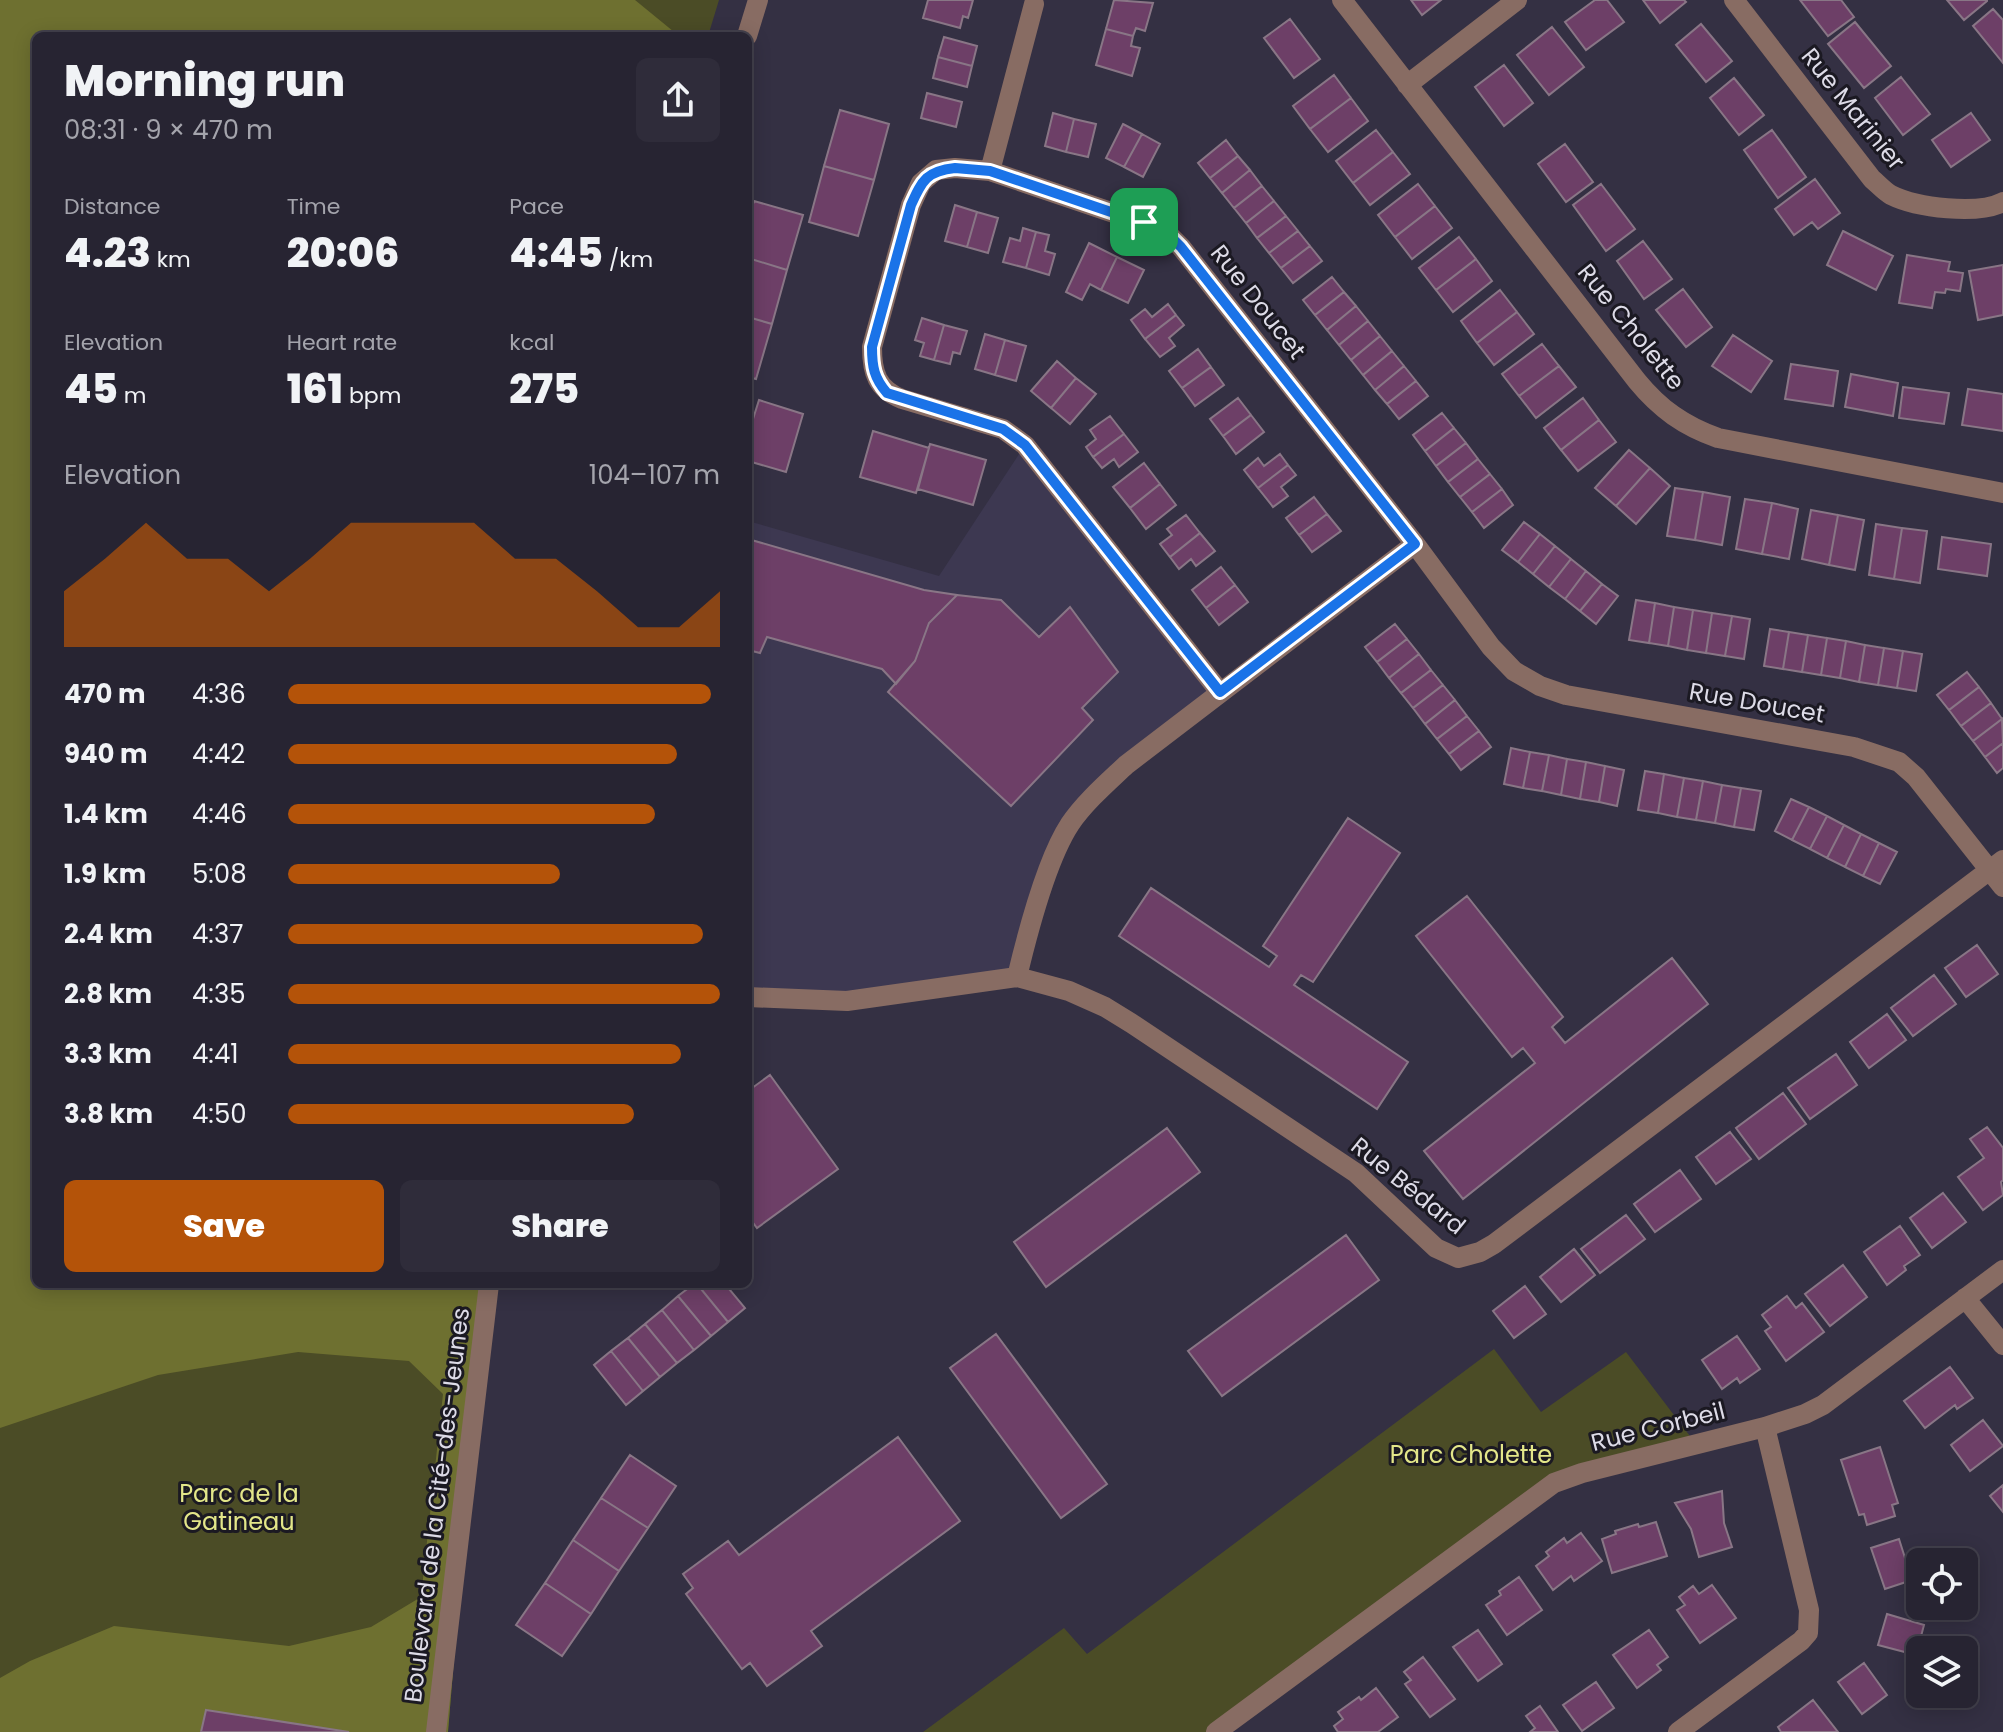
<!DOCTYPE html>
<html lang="en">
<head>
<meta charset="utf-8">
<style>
  :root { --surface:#272432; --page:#2f2c3a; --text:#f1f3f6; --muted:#a4a4ac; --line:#43414d; --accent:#b45309 }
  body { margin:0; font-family:Poppins,sans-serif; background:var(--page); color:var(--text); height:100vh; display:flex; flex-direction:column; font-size:30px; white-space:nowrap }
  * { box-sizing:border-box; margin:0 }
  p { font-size:26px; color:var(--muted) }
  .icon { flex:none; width:44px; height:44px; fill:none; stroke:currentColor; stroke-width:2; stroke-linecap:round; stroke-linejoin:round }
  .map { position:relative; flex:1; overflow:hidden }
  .panel { position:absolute; left:32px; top:32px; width:720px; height:1256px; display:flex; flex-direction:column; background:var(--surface); border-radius:12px; box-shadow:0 4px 20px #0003,0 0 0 2px var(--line) }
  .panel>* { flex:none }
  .tools { position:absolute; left:1906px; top:1548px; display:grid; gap:16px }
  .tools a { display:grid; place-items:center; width:72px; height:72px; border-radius:12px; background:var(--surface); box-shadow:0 4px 20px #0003,0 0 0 2px var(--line); font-size:40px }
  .pin { position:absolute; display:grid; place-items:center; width:68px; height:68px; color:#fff; margin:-34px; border-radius:16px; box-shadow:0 4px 12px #0006 }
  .round { display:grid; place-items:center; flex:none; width:84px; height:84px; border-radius:12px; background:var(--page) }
  .headline { display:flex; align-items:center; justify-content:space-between; height:136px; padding:0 32px }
  h1 { font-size:44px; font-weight:800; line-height:60px }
  .metrics { display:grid; grid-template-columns:repeat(3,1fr); gap:12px; height:136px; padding:8px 32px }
  .metrics div { display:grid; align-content:center }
  .metrics b { font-size:40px; font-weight:800 }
  .metrics small { font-size:22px; font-weight:400 }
  .metrics p { font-size:22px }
  .chart { height:224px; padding:16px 32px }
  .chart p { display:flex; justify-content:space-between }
  .chart svg { width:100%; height:144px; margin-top:8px; fill:var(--accent); opacity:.7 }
  .primary-button { display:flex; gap:16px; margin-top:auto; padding:16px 32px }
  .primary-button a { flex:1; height:92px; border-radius:12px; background:var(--accent); color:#fff; font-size:32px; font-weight:800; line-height:92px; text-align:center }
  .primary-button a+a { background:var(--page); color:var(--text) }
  ul { padding:0 32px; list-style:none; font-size:26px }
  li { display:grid; grid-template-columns:128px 96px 1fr; align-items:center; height:60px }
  li i { height:20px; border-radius:10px; background:var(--accent) }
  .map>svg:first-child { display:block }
  .built { fill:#3d3851 }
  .green { fill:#4b4c26 }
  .forest { fill:#6e7030 }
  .building { fill:#6d3f67; stroke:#897686; stroke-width:2 }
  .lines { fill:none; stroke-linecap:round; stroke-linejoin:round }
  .minor { stroke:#886c63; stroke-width:20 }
  .route-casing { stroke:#fff; stroke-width:16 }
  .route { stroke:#1a73e8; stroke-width:10 }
  .labels { text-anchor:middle; stroke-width:6; stroke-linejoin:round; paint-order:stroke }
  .street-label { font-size:24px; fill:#dddbe7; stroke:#1b1922 }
  .park-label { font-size:24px; fill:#e3e689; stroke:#1b1922 }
</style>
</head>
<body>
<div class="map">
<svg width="2003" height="1732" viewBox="0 0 2003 1732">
  <rect width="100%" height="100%" fill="#343043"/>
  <path class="built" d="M1025 445 1220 692 1069 825 1017 977 847 1001 748 997V521L939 576Z"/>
  <path class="green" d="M0 0H719L708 36H36V1284H485L448 1732H0Z
    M1494 1349 1541 1412 1626 1352 1696 1444 1582 1473 1216 1732H923L1064 1628 1087 1654Z"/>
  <path class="forest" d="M0 0H635L679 36H36V1284H485L448 1732H0V1678L30 1661 114 1626 289 1646 371 1627 421 1597 443 1394 409 1361 298 1352 158 1375 0 1428Z"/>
  <path class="building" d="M928 0H973L968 18 963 16 960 28 923 18Z
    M1114 0 1153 3 1145 31 1136 28 1133 36 1106 29Z
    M1411 0H1441L1422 15Z
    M1595 0H1607L1624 22 1586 50 1565 22Z
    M1643 0H1684L1686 2 1660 23Z
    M1800 0H1841L1854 17 1828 36Z
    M1947 0H1987V1L1964 20Z
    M1993 9 2003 20V63L1973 26Z
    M1290 19 1320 59 1294 78 1264 38Z
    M1855 22 1891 66 1864 88 1828 44Z
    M1701 24 1732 61 1706 82 1676 45Z
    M1552 27 1584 67 1549 95 1517 55Z
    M1106 29 1133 36 1131 46 1140 48 1132 76 1096 65Z
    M944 37 977 46 972 66 938 57Z
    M938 57 972 66 967 87 933 78Z
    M1504 65 1533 103 1504 126 1475 87Z
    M1334 75 1351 98 1310 129 1293 106Z
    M1901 77 1930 114 1903 135 1875 98Z
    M1734 78 1764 115 1739 135 1710 98Z
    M927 93 962 102 956 127 921 118Z
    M1351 98 1368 121 1328 152 1310 129Z
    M840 110 889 124 874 180 824 166Z
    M1053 113 1074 119 1066 152 1045 146Z
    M1971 113 1990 140 1951 167 1932 140Z
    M1074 119 1096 124 1088 157 1066 152Z
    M1123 124 1142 134 1124 167 1106 158Z
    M1376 130 1393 152 1353 183 1336 161Z
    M1772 130 1806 177 1778 198 1744 150Z
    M1142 134 1160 144 1143 177 1124 167Z
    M1226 140 1238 156 1210 178 1198 163Z
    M1565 144 1593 182 1566 202 1538 164Z
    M1393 152 1410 174 1370 205 1353 183Z
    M1238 156 1250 170 1222 193 1210 178Z
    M824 166 874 180 858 236 809 222Z
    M1250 170 1262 186 1234 208 1222 193Z
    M1815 179 1840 213 1818 229 1812 222 1794 235 1775 209Z
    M1418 184 1435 206 1395 237 1378 215Z
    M1601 184 1635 229 1606 251 1573 205Z
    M1262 186 1274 201 1246 223 1234 208Z
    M754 201 803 215 787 270 748 258V222Z
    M1274 201 1286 216 1257 238 1246 223Z
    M955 205 977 212 967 247 945 241Z
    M1435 206 1452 228 1412 259 1395 237Z
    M977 212 998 218 988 253 967 247Z
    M1286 216 1298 231 1269 253 1257 238Z
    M1023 228 1036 232 1026 268 1003 262 1010 238 1020 241Z
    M1298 231 1310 246 1281 268 1269 253Z
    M1843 231 1893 256 1876 290 1827 265Z
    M1036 232 1049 235 1045 251 1055 254 1049 275 1026 268Z
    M1459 237 1476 259 1436 290 1419 268Z
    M1643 241 1672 279 1644 299 1617 261Z
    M1089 243 1117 257 1101 290 1090 284 1082 300 1066 292Z
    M1310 246 1322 261 1293 283 1281 268Z
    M1907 255 1950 262 1948 271 1963 273 1960 291 1946 289 1945 293 1935 292 1932 308 1899 303Z
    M1117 257 1144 270 1128 303 1101 290Z
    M748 258 787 270 772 324 748 317Z
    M1476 259 1492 281 1453 312 1436 290Z
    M2003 265V315L1978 320 1969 271Z
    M1332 277 1344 292 1315 315 1303 300Z
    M1683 289 1712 327 1686 347 1656 310Z
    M1500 290 1517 312 1477 343 1461 321Z
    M1344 292 1356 306 1327 330 1315 315Z
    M1168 304 1176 315 1145 339 1131 320 1145 309 1152 317Z
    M1356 306 1368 321 1339 345 1327 330Z
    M1517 312 1534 334 1494 365 1477 343Z
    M1176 315 1184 325 1169 338 1175 346 1160 357 1145 339Z
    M748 317 772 324 756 379 748 377Z
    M922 318 944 325 934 360 920 356 924 343 915 340Z
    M1368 321 1380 336 1351 360 1339 345Z
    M944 325 967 331 960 354 953 352 950 364 934 360Z
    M985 334 1005 340 995 375 975 369Z
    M1733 335 1772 361 1751 392 1712 366Z
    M1380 336 1392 351 1363 375 1351 360Z
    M1005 340 1026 346 1016 381 995 375Z
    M1542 344 1559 366 1519 396 1502 374Z
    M1198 349 1211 367 1182 388 1169 371Z
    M1392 351 1404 366 1375 390 1363 375Z
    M1057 361 1076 378 1051 408 1031 391Z
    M1791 364 1838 371 1833 406 1785 399Z
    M1404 366 1416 381 1387 404 1375 390Z
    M1559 366 1576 387 1536 418 1519 396Z
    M1211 367 1224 385 1195 406 1182 388Z
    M1851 374 1898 383 1893 416 1845 407Z
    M1076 378 1096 394 1070 424 1051 408Z
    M1416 381 1428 396 1399 419 1387 404Z
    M1903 387 1949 393 1944 424 1899 418Z
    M1968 389 2003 394V431L1962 425Z
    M1238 398 1251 415 1223 436 1210 419Z
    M1583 398 1599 420 1561 450 1544 428Z
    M759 400 803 414 786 472 748 461V435Z
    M1442 413 1454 428 1425 451 1413 435Z
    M1251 415 1264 432 1236 454 1223 436Z
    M1110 416 1124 434 1093 457 1086 447 1096 439 1090 430Z
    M1599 420 1616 442 1578 471 1561 450Z
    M1454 428 1466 443 1436 466 1425 451Z
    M873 431 929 448 916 493 860 477Z
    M1124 434 1138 452 1119 467 1114 459 1102 468 1093 457Z
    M1466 443 1478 459 1448 482 1436 466Z
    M930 444 986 460 973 505 918 489Z
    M1629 450 1650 468 1616 506 1595 488Z
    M1280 454 1288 465 1258 488 1244 470 1258 458 1264 466Z
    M1478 459 1490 474 1460 497 1448 482Z
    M1144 463 1160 484 1130 508 1113 487Z
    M1288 465 1296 475 1281 487 1288 496 1273 507 1258 488Z
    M1650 468 1670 486 1636 524 1616 506Z
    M1490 474 1502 489 1472 512 1460 497Z
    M1160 484 1176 505 1146 529 1130 508Z
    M1675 488 1703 492 1695 540 1667 536Z
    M1502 489 1513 505 1484 528 1472 512Z
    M1703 492 1730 497 1722 545 1695 540Z
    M1314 497 1327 514 1299 535 1286 518Z
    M1745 499 1772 503 1762 554 1736 549Z
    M1772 503 1798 509 1789 559 1762 554Z
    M1811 510 1838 515 1829 565 1802 559Z
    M1327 514 1341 531 1312 552 1299 535Z
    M1186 515 1200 533 1170 557 1160 544 1172 535 1167 529Z
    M1838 515 1864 520 1855 570 1829 565Z
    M1524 522 1540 534 1518 562 1502 550Z
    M1876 524 1902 528 1894 579 1869 575Z
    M1902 528 1927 531 1920 583 1894 579Z
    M1200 533 1215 551 1196 566 1191 559 1179 569 1170 557Z
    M1540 534 1555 546 1533 574 1518 562Z
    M1942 537 1991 544 1987 576 1938 569Z
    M748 539 924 590 957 595 929 623 915 661 896 684 882 669 767 637 760 653 748 650Z
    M1555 546 1571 559 1549 587 1533 574Z
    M1571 559 1586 571 1565 599 1549 587Z
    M1221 567 1235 585 1206 608 1192 590Z
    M1586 571 1602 584 1580 611 1565 599Z
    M1602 584 1618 596 1596 624 1580 611Z
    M1235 585 1248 602 1219 625 1206 608Z
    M957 595 1001 600 1039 637 1070 607 1118 672 1082 708 1093 720 1011 806 888 692 915 661 929 623Z
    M1636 600 1655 603 1649 643 1629 640Z
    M1655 603 1674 607 1668 646 1649 643Z
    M1674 607 1693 610 1687 650 1668 646Z
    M1693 610 1712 613 1706 653 1687 650Z
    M1712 613 1732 616 1725 656 1706 653Z
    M1732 616 1750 619 1744 659 1725 656Z
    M1395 624 1407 639 1377 662 1365 647Z
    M1770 629 1789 632 1783 669 1764 666Z
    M1789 632 1808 635 1802 672 1783 669Z
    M1808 635 1827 638 1821 675 1802 672Z
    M1827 638 1846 641 1840 678 1821 675Z
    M1407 639 1419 654 1389 678 1377 662Z
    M1846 641 1865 645 1859 682 1840 678Z
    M1865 645 1884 648 1878 685 1859 682Z
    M1884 648 1903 651 1897 688 1878 685Z
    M1903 651 1922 654 1916 691 1897 688Z
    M1419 654 1431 670 1401 693 1389 678Z
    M1431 670 1443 685 1413 708 1401 693Z
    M1967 672 1979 687 1949 710 1937 695Z
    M1443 685 1455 700 1425 724 1413 708Z
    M1979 687 1991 703 1961 726 1949 710Z
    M1455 700 1467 716 1437 739 1425 724Z
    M1991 703 2002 719 1973 741 1961 726Z
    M1467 716 1479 731 1449 754 1437 739Z
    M2002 719 2003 743 1985 757 1973 741Z
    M1479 731 1491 747 1461 770 1449 754Z
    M2003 743V768L1997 773 1985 757Z
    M1511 748 1530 752 1523 788 1504 784Z
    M1530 752 1549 755 1542 791 1523 788Z
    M1549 755 1567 759 1561 795 1542 791Z
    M1567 759 1586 762 1580 799 1561 795Z
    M1586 762 1605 766 1599 802 1580 799Z
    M1605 766 1624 770 1617 806 1599 802Z
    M1645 771 1664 774 1658 813 1638 810Z
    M1664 774 1684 778 1677 817 1658 813Z
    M1684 778 1703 781 1696 820 1677 817Z
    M1703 781 1722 785 1715 823 1696 820Z
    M1722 785 1741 788 1734 827 1715 823Z
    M1741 788 1761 791 1754 830 1734 827Z
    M1791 799 1809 807 1792 840 1775 831Z
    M1809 807 1827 816 1810 849 1792 840Z
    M1827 816 1844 825 1827 858 1810 849Z
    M1348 818 1400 853 1313 982 1301 975 1294 985 1408 1062 1377 1109 1119 936 1151 888 1269 967 1277 956 1263 946Z
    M1844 825 1861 834 1845 867 1827 858Z
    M1861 834 1879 843 1863 876 1845 867Z
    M1879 843 1897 852 1880 884 1863 876Z
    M1467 896 1563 1017 1552 1027 1565 1043 1672 958 1708 1004 1463 1199 1424 1151 1535 1063 1523 1048 1512 1057 1416 936Z
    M1977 945 1998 974 1966 997 1945 968Z
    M1934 975 1956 1004 1913 1036 1891 1008Z
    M1887 1014 1906 1040 1869 1068 1850 1042Z
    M1836 1054 1857 1085 1810 1119 1788 1088Z
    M770 1075 838 1169 757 1228 748 1216V1091Z
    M1783 1093 1806 1124 1759 1159 1736 1128Z
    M1987 1127 2003 1148V1180L2001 1182 2003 1195 1983 1210 1958 1177 1984 1158 1970 1139Z
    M1167 1128 1200 1172 1046 1287 1014 1242Z
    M1730 1132 1751 1159 1716 1184 1696 1157Z
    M1680 1170 1701 1199 1655 1232 1634 1204Z
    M1943 1193 1966 1222 1932 1248 1910 1218Z
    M1626 1215 1645 1239 1600 1273 1581 1249Z
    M1900 1226 1920 1255 1904 1266 1906 1270 1887 1285 1864 1252Z
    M1346 1235 1379 1280 1222 1396 1188 1351Z
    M1574 1249 1595 1275 1561 1302 1540 1277Z
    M1843 1265 1867 1297 1830 1326 1805 1294Z
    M694 1284H697L728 1322 711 1336 678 1296Z
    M697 1284H725L745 1308 728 1322Z
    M1525 1286 1546 1314 1514 1338 1493 1311Z
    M678 1296 711 1336 694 1350 662 1310Z
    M1787 1296 1796 1308 1802 1303 1824 1332 1786 1361 1765 1331 1771 1327 1762 1315Z
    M662 1310 694 1350 677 1363 645 1324Z
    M645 1324 677 1363 660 1377 628 1338Z
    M996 1334 1107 1484 1061 1518 950 1368Z
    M1737 1336 1760 1369 1740 1383 1737 1378 1722 1389 1702 1360Z
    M628 1338 660 1377 643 1391 611 1351Z
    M611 1351 643 1391 626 1405 594 1365Z
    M1950 1367 1973 1398 1957 1409 1955 1405 1925 1428 1904 1401Z
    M1983 1420 2003 1446 1970 1471 1951 1445Z
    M898 1437 960 1521 811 1631 822 1646 767 1686 750 1663 742 1669 686 1594 693 1588 683 1574 728 1541 739 1555Z
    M1880 1447 1898 1503 1892 1505 1895 1516 1867 1525 1864 1514 1859 1515 1841 1460Z
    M630 1455 676 1486 648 1528 601 1498Z
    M2003 1485V1512L1990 1496Z
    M1722 1491 1724 1523 1732 1547 1699 1557 1691 1529 1675 1503Z
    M601 1498 648 1528 619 1571 573 1540Z
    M1656 1522 1667 1556 1612 1573 1602 1539 1616 1534 1615 1531 1638 1524 1639 1527Z
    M1581 1533 1602 1561 1574 1581 1571 1576 1553 1590 1536 1566 1549 1556 1546 1552 1564 1538 1567 1543Z
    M1899 1539 1912 1580 1885 1589 1871 1548Z
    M573 1540 619 1571 591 1614 545 1583Z
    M1519 1577 1542 1610 1507 1635 1486 1605 1501 1595 1499 1591Z
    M545 1583 591 1614 562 1656 516 1625Z
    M1712 1585 1736 1618 1700 1643 1677 1610 1685 1605 1679 1597 1693 1586 1699 1594Z
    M1887 1614 1924 1625 1916 1655 1878 1645Z
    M1478 1630 1502 1664 1478 1681 1453 1647Z
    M1649 1630 1668 1657 1657 1665 1661 1670 1637 1688 1613 1655Z
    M1423 1657 1455 1699 1430 1717 1405 1684 1411 1680 1404 1672Z
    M1864 1663 1887 1695 1862 1714 1838 1682Z
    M1596 1682 1614 1708 1582 1731 1563 1705Z
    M1376 1688 1398 1717 1378 1732H1338L1334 1726 1343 1719 1338 1712 1359 1697 1361 1700Z
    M1813 1700 1838 1732H1781L1778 1727Z
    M1540 1706 1558 1732H1530L1535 1728 1526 1716Z
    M206 1710 349 1732H201Z"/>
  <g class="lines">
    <path class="minor" d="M1342 0 1637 381C1660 409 1684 426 1718 438L2003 493
      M1734 0 1872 179C1878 184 1884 191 1891 195 1917 208 1978 215 2003 202
      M747 36 758 0
      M1407 85 1517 0
      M990 171 1034 4
      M1220 692 1025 445 1003 429 902 399C877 389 872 373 872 347L911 205 921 183 936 170 955 168 990 171 1164 230 1181 247 1415 544 1491 647 1514 671 1540 686 1566 695 1854 747 1899 762 1916 777 2003 887
      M1017 977C1027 935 1047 859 1070 824 1085 802 1107 783 1126 765L1415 544
      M748 997 847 1001 1017 977 1069 991 1105 1007 1131 1023 1356 1173 1436 1248 1458 1258 1480 1252 1494 1244 2003 860
      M1965 1298 2003 1345
      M436 1732 489 1284
      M1216 1732 1554 1483 1582 1473 1765 1427 1805 1414 1823 1405 2003 1270
      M1678 1732 1801 1641 1808 1633 1809 1610 1765 1427"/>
  </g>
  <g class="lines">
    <defs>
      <path id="route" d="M955 168 990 171 1164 230 1181 247 1415 544 1220 692 1025 445 1003 429 887 393C874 378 872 367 872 347L911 205C922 180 927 171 955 168Z"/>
    </defs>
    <use href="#route" class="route-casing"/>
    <use href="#route" class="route"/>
  </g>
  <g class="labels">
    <g class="street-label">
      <text transform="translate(1853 109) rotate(51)" y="8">Rue Marinier</text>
      <text transform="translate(1258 302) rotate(52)" y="8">Rue Doucet</text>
      <text transform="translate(1631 327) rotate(51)" y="8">Rue Cholette</text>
      <text transform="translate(1757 703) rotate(10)" y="8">Rue Doucet</text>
      <text transform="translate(1408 1186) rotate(39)" y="8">Rue Bédard</text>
      <text transform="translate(1658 1427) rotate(-14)" y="8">Rue Corbeil</text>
      <text transform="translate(437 1505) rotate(-83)" y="8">Boulevard de la Cité-des-Jeunes</text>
    </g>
    <g class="park-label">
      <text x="1471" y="1463">Parc Cholette</text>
      <text x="239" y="1502">Parc de la<tspan x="239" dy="28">Gatineau</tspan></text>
    </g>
  </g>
</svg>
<div class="tools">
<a><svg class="icon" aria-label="locate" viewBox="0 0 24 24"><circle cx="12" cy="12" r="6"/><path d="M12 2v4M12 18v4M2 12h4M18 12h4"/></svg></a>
<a><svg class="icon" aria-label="layers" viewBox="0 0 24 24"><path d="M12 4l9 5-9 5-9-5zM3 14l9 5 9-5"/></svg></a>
</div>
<div class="pin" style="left:1144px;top:222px;background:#1e9e55"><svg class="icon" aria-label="arrive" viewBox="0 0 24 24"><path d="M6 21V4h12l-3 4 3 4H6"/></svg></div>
<section class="panel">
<div class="headline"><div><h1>Morning run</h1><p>08:31 · 9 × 470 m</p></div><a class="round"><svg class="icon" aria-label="share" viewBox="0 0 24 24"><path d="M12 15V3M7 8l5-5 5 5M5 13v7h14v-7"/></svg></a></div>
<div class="metrics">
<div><p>Distance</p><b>4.23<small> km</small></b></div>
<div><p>Time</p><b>20:06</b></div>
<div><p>Pace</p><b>4:45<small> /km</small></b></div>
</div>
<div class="metrics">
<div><p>Elevation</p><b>45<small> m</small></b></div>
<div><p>Heart rate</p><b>161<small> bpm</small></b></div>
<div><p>kcal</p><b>275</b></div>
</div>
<div class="chart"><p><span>Elevation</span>104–107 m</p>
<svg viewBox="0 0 160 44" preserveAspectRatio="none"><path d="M0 44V27L10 17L20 6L30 17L40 17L50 27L60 17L70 6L80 6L90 6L100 6L110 17L120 17L130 27L140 38L150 38L160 27V44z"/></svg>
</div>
<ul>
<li><b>470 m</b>4:36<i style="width:98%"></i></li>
<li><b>940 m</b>4:42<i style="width:90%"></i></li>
<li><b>1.4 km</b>4:46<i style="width:85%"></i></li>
<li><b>1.9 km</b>5:08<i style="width:63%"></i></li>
<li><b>2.4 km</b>4:37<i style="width:96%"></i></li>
<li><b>2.8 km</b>4:35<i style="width:100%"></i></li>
<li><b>3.3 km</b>4:41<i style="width:91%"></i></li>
<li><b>3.8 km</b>4:50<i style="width:80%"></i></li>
</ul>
<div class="primary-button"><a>Save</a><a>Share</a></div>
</section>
</div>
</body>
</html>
